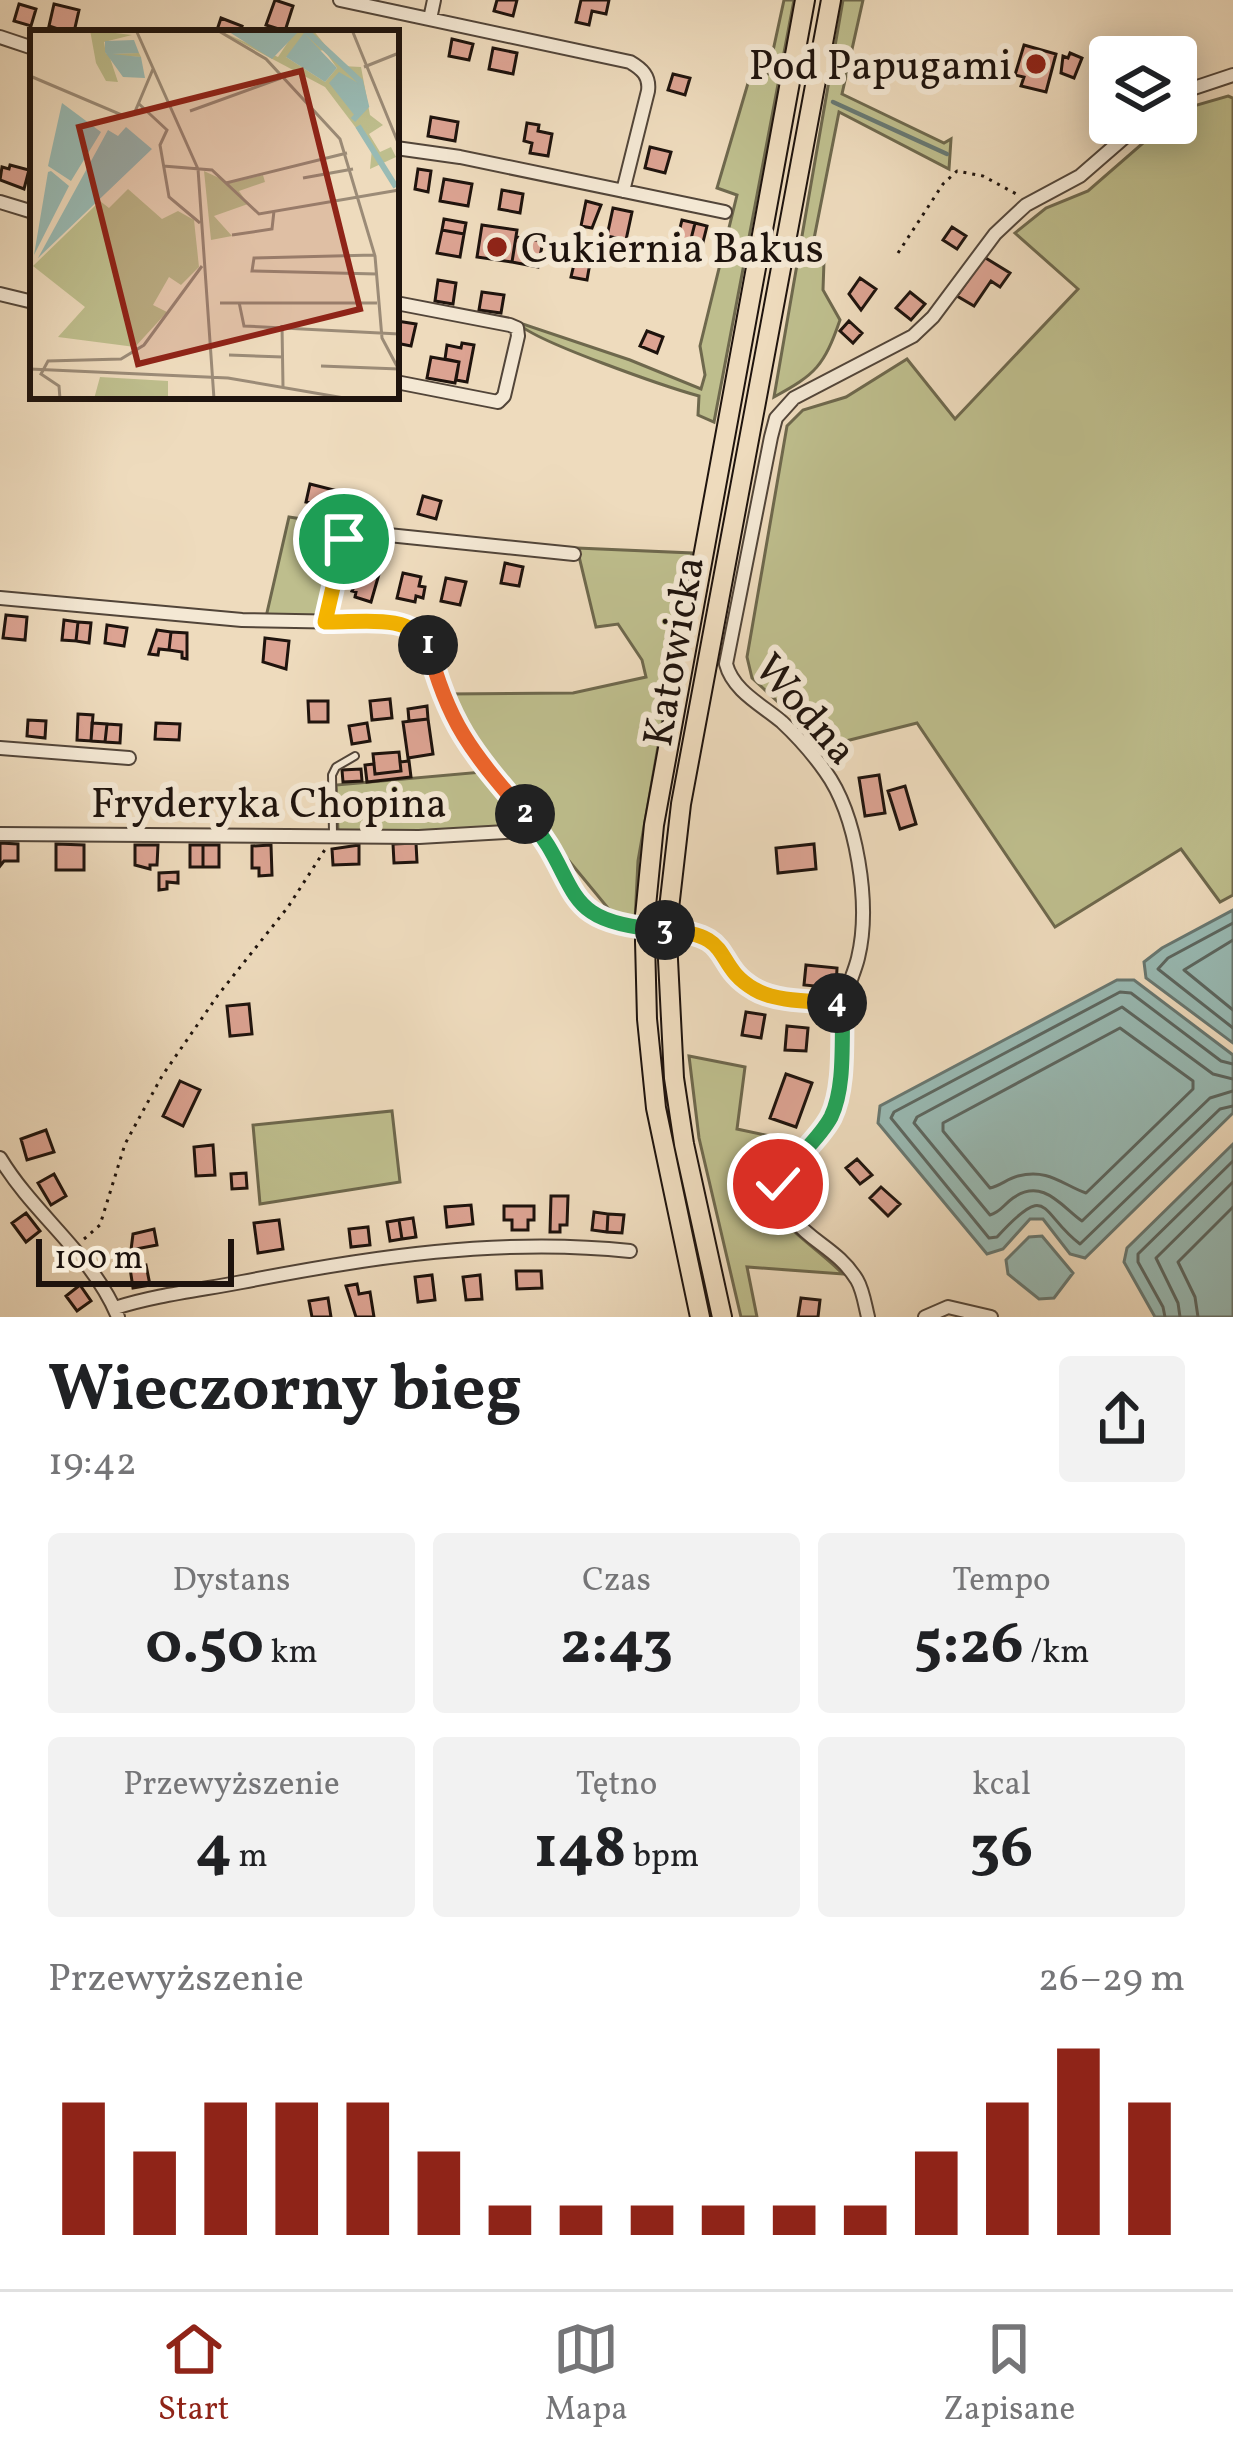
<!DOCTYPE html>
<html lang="pl">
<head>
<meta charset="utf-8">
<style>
  :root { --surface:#fff; --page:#f2f2f2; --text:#202124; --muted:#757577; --line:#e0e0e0; --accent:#8f2418 }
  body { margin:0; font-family:Vollkorn,serif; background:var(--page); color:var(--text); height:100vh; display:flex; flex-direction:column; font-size:45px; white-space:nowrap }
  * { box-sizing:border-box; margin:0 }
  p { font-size:39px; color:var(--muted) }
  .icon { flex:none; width:66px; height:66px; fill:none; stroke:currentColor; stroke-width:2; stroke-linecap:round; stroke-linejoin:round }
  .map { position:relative; height:1317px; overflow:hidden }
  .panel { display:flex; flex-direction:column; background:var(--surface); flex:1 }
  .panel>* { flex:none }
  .tools { position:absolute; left:1089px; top:36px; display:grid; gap:24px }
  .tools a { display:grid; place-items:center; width:108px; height:108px; border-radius:12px; background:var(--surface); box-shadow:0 6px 30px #0003; font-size:60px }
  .scale { position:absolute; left:36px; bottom:30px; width:198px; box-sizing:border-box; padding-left:12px; border:6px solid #1e130d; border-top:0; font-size:33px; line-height:42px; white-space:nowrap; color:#1e130d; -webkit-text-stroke:9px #f4e8d4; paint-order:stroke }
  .pin { position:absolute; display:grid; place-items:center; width:102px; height:102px; color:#fff; margin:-51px; border:6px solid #fff; border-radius:50%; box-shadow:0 3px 12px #0007 }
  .km { position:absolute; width:60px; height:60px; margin:-30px; border-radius:50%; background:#222; color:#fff; font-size:33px; line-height:60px; text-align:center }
  .round { display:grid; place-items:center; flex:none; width:126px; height:126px; border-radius:12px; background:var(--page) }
  .overview { display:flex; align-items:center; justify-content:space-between; height:204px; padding:0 48px }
  h1 { font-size:66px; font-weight:700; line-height:90px }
  .stats { display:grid; grid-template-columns:repeat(3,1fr); gap:18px; height:204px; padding:12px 48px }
  .stats div { display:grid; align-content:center; border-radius:12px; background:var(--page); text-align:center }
  .stats b { font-size:60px; font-weight:700 }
  .stats small { font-size:33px; font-weight:400 }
  .stats p { font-size:33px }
  .chart { height:336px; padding:24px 48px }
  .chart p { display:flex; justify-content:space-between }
  .chart svg { width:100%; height:216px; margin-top:12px; stroke:var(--accent); stroke-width:6 }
  .tab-bar { display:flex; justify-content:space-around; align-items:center; height:168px; border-top:3px solid var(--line); background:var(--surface); font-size:33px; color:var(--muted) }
  .tab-bar a { display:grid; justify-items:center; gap:6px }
  .tab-bar .current { color:var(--accent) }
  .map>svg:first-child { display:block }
  .green { fill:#bebe8d; stroke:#6e684d; stroke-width:3 }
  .water { fill:#99bbb5; stroke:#687872; stroke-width:3 }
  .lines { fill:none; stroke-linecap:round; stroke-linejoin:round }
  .shore { stroke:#5c6761; stroke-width:3 }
  .stream { stroke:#687872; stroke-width:4.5 }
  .building { fill:#dca392; stroke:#1e130d; stroke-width:3 }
  .service-casing { stroke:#524539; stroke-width:10 }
  .minor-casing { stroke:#524539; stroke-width:16 }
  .primary-casing { stroke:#1e130d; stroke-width:22 }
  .path { stroke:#1e130d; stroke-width:3; stroke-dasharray:3 6; stroke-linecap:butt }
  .service { stroke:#f4e8d4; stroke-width:6 }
  .minor { stroke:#f4e8d4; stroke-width:12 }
  .primary { stroke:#eedbbd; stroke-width:18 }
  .primary-bridge-casing { stroke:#1e130d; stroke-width:22; stroke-linecap:butt }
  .primary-bridge { stroke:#eedbbd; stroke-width:18 }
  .split-1-casing { stroke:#fff; stroke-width:24 }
  .split-2-casing { stroke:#fff; stroke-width:24 }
  .split-3-casing { stroke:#fff; stroke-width:24 }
  .split-4-casing { stroke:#fff; stroke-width:24 }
  .split-5-casing { stroke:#fff; stroke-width:24 }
  .split-1 { stroke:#f5b400; stroke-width:15 }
  .split-2 { stroke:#f0652b; stroke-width:15 }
  .split-3 { stroke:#22a559; stroke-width:15 }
  .split-4 { stroke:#f5b400; stroke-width:15 }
  .split-5 { stroke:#22a559; stroke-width:15 }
  .poi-dot { fill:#8f2418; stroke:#f4e8d4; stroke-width:4.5 }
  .labels { text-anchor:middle; stroke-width:12; stroke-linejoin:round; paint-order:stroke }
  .poi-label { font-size:42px; fill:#1e130d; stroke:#f4e8d4; text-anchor:end }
  .street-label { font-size:42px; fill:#1e130d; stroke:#f4e8d4 }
  .inset-river { fill:none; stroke:#99bbb5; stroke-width:6 }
  .inset-road { fill:none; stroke:#9b8b77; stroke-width:3 }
  .view { fill:#8f2418; fill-opacity:0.15; stroke:#8f2418; stroke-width:6 }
  .inset-edge { fill:none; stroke:#1e130d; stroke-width:6 }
</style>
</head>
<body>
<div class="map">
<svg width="1233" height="1317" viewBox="0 0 1233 1317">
  <rect width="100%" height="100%" fill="#eedbbd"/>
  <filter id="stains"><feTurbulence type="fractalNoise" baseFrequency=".00167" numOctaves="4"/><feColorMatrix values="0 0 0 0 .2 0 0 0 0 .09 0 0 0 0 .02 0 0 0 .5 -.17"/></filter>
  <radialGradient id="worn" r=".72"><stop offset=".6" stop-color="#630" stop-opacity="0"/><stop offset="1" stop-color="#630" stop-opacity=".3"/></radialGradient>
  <path class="green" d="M784 0H794L714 422 698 415 699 396C670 388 529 340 517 322L630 360 701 389 705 375 700 346 737 195 717 188 751 73 768 74Z
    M843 0H863L842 94 944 143 951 139 949 169 839 112 811 254 824 261 823 290 840 320C824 366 816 374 774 397Z
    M1228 96 1233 98V895L1220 902 1181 849 1055 927 917 723 826 746 752 678 747 657 787 426 803 410 846 397 907 359 955 419 1078 289 1015 233 1046 208 1088 191 1166 123H1176V114L1183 109Z
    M289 517 309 520 308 528 338 536 340 546 320 613 310 618 266 617Z
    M577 548 692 553 638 861 635 921 612 913 462 731 447 694 573 693 646 677 642 660 618 624 596 627Z
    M482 772 522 818 517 826 402 833 338 831 336 785Z
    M689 1056 745 1067 737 1129 802 1143C737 1210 797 1228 843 1274L747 1267 757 1317H741L699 1138Z
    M392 1111 400 1182 260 1204 253 1125Z"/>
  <path class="water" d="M1233 910V1043L1146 978 1144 962 1162 948Z
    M1117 980H1134L1233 1055V1113L1085 1258 1070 1254 1043 1219H1030L1003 1249 987 1254 878 1123 880 1106Z
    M1233 1144V1317H1155L1124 1262 1127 1248Z
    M1042 1236 1073 1273 1054 1298 1039 1299 1008 1274 1006 1260 1029 1237Z"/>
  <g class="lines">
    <path class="shore" d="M1233 923 1168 958 1158 969 1233 1028
      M1233 940 1184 970 1233 1010
      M1120 1028 1193 1081V1089L1086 1193C1063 1185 1048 1168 1018 1176 1007 1179 1000 1186 990 1188L943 1131V1123Z
      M1233 1064 1221 1061 1131 993 1120 992 894 1112 891 1118 989 1238 997 1237C1050 1179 1039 1213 1080 1244L1220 1109 1233 1106
      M1233 1079 1213 1074 1122 1007 917 1117 914 1123 990 1215C1001 1212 1003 1205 1013 1198 1043 1177 1062 1207 1082 1221L1210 1098 1233 1091
      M1165 1317 1163 1307 1138 1262V1254L1233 1161
      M1180 1317 1178 1303 1156 1258 1233 1182
      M1198 1317 1195 1297 1178 1262 1233 1207"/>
    <path class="stream" d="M833 102 947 154"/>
  </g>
  <path class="building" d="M275 0 293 6 285 31 266 25Z
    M497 0H517L513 16 494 11Z
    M581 0H609L606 14 592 11 589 25 576 22Z
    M19 4 36 9 31 26 14 21Z
    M54 4 79 10 74 32 53 33 55 28 49 26Z
    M221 18 242 26 239 33 217 30Z
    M452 39 473 44 469 60 449 56Z
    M1024 45 1056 54 1046 92 1021 86 1024 77 1015 75Z
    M493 48 517 53 513 74 489 69Z
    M1070 53 1082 58 1074 78 1061 73 1063 56 1068 58Z
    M673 74 690 78 685 95 668 90Z
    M431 117 458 122 455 141 428 136Z
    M527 123 539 125 538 131 552 134 548 156 530 153 532 143 524 141Z
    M650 147 671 152 665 173 645 168Z
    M10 165 29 170 24 189 0 180 2 167 9 169Z
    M418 169 431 171 428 192 415 189Z
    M444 179 472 184 468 206 440 201Z
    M502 190 523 194 520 213 499 209Z
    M586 201 601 205 592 228 581 226Z
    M613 208 632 212 626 240 607 236Z
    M444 219 466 223 464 234 442 230Z
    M682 220 695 223 690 243 677 240Z
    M695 223 707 226 702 246 690 243Z
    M482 225 517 230 512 262 477 257Z
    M952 227 966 236 957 249 943 240Z
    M442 230 464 234 460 257 437 253Z
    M516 237 543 241 538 267 512 262Z
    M984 257 1010 273 1000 287 991 281 974 306 957 296Z
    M575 260 590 263 587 280 571 277Z
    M860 278 876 289 861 310 849 294Z
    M438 280 456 283 453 304 435 301Z
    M482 292 504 295 501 313 479 310Z
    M910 292 925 304 911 320 896 308Z
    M397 321 416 324 411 346 396 343Z
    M849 321 862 333 853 343 840 331Z
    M647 331 663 337 657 353 640 346Z
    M462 343 474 345 467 382 456 380 459 362 445 359 447 345 461 348Z
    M431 357 459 362 455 383 427 378Z
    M310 484 338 491 334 508 311 507 312 503 306 502Z
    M423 496 441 501 436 519 418 514Z
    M505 563 523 567 519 586 501 583Z
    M362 570 379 574 371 602 355 597 356 592 352 591Z
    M403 573 421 577 419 586 425 587 423 598 416 596 415 602 397 598Z
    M446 578 466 582 460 605 441 601Z
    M6 615 27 617 25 640 3 638Z
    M64 620 78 622 76 641 62 640Z
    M78 622 91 623 89 643 76 641Z
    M107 625 127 628 124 646 105 643Z
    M157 630 171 632 169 650 159 649 158 655 149 654Z
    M171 632 187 633V659L182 658V652L169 650Z
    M265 638 289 641 286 669 263 662Z
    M390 699 392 718 372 720 370 701Z
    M308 701H328V722H309Z
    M427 706 428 719 409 721 408 709Z
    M78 714 93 715 91 741 77 740Z
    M428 719 433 754 408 758 403 722Z
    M28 720 46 721 45 738 27 736Z
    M92 723 107 724 105 742 91 741Z
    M156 723 180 724 179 740 155 739Z
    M367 723 370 741 352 744 349 726Z
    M107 724 121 725 120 743 105 742Z
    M399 752 401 771 375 774 373 754Z
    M409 761 411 777 367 782 365 765 374 764 375 774 401 771 400 762Z
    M361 769 362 781 343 782 342 770Z
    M879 775 885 813 865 816 859 778Z
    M905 786 916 824 900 829 888 791Z
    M0 843 18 844V861H4L0 866Z
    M416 843 417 862 394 863 393 844Z
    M56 844 84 845V870H56Z
    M814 844 816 869 778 873 776 848Z
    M135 845H158L157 865H150V869L135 865Z
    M190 845H203V867H190Z
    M203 845H219V867H203Z
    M271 845 272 875 259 876V868H252V846Z
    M359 845V864L333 865 332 849Z
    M178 872V883L167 882V889L159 890V873Z
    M806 965 837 968 836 988 804 985Z
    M249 1004 252 1034 230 1036 227 1006Z
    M746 1012 765 1015 761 1038 742 1035Z
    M787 1026 808 1028 806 1051 785 1050Z
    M786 1074 812 1083 796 1127 770 1118Z
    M180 1081 200 1090 183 1126 163 1116Z
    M46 1130 54 1152 27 1160 21 1139Z
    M213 1145 215 1175 196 1176 194 1147Z
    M857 1159 872 1175 860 1184 846 1168Z
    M246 1173 247 1188 232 1189 231 1174Z
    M54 1174 66 1196 51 1205 38 1183Z
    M881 1187 900 1204 888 1216 870 1198Z
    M551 1196H568L567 1225H560V1232H550Z
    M471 1205 473 1224 447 1227 445 1207Z
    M504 1206H534V1220H528V1230H512V1220H504Z
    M594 1212 608 1214 607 1232 592 1230Z
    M26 1213 40 1231 26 1242 12 1223Z
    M608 1214 624 1215 622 1233 607 1232Z
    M413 1218 416 1237 402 1239 399 1220Z
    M279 1220 283 1249 258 1253 254 1223Z
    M399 1220 402 1239 390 1241 387 1222Z
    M368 1227 370 1245 351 1247 349 1229Z
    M154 1229 157 1245 131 1250 133 1234Z
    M146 1265 150 1285 133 1288 130 1268Z
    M516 1271H541L542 1288 517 1289Z
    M432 1275 435 1300 418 1302 415 1277Z
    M480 1275 482 1299 466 1300 463 1277Z
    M357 1284 359 1294 370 1292 374 1317H356L346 1286Z
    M80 1285 91 1301 77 1311 66 1296Z
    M328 1298 331 1317H312L309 1301Z
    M801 1298 820 1300 818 1317H798Z"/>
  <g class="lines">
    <defs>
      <path id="service" d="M333 833 332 775 336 767 355 756"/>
      <path id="minor" d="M340 0 630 62C642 69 650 76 648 91L623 191
        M430 19 434 0
        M0 37 33 48
        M1176 94 1233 75
        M396 148 460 157 725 212
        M0 202 33 212
        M0 294 33 302
        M396 303 510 325 517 328 518 336 504 396 498 402 396 382
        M313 526 338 531 345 546
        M0 598 242 620 405 623C434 637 431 665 440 693 460 751 509 784 541 834 556 859 566 894 589 912 621 939 668 921 704 936 724 945 730 970 746 984 767 1004 815 1001 843 1003
        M325 622 345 546 359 532 574 554
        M0 748 129 758
        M0 834 419 837 538 830
        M0 1158C35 1216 92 1254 118 1317
        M115 1308C155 1295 200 1290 242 1282 369 1257 501 1237 630 1251
        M868 1317C865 1305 863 1290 857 1280 832 1239 789 1239 778 1184 792 1158 823 1140 833 1112 844 1080 840 1043 843 1011 844 992 854 975 858 958 871 905 857 815 825 771 813 754 797 736 782 722 762 705 733 691 726 664L771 437 776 418 794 398 913 336 933 317 995 234 1012 218 1026 205 1080 176 1141 123
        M925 1317 948 1307 991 1317"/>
      <path id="primary" d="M645 916 654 825 805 0
        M668 917 681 804 831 0
        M667 940 674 1078 684 1144 722 1317
        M645 941 647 1019 656 1108 700 1317"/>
    </defs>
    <use href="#service" class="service-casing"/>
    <use href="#minor" class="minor-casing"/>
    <use href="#primary" class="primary-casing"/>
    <path class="path" d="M898 253 943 184 957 171 983 176 1020 196
      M84 1239 100 1225 125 1144 162 1076 218 995 288 907 326 848"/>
    <use href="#service" class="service"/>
    <use href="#minor" class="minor"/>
    <use href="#primary" class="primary"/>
    <defs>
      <path id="primary-bridge" d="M667 940 668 917
        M645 941V916"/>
    </defs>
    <use href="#primary-bridge" class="primary-bridge-casing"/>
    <use href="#primary-bridge" class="primary-bridge"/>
  </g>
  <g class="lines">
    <defs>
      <path id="split-1" d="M344 539 325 622C359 623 410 612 428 645"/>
      <path id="split-2" d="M428 645C448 725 473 753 525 814"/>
      <path id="split-3" d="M525 814C585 884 553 923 665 930"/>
      <path id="split-4" d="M665 930C737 934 711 964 754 989 775 1002 812 1001 837 1003"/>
      <path id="split-5" d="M778 1184C792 1159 817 1143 831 1117 846 1086 841 1037 843 1003H837"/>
    </defs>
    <use href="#split-1" class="split-1-casing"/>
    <use href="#split-2" class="split-2-casing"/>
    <use href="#split-3" class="split-3-casing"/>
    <use href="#split-4" class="split-4-casing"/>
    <use href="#split-5" class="split-5-casing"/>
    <use href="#split-1" class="split-1"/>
    <use href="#split-2" class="split-2"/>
    <use href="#split-3" class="split-3"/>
    <use href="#split-4" class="split-4"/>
    <use href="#split-5" class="split-5"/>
  </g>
  <g class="poi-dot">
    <circle cx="1036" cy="64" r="12"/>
    <circle cx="497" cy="247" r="12"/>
  </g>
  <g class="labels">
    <g class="poi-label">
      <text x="1012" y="79">Pod Papugami</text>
      <text x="521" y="262" text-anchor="start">Cukiernia Bakus</text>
    </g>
    <g class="street-label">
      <text transform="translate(672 651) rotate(-80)" y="15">Katowicka</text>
      <text transform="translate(807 708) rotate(49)" y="15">Wodna</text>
      <text x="269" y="817">Fryderyka Chopina</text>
    </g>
  </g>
  <g transform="translate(30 30)">
    <rect width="369" height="369" fill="#eedbbd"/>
    <path d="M60 0 102 5 74 12 76 24 109 23 111 27 79 25 88 52 76 51 66 33ZM188 0 248 27 266 0H283L312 36 331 37 340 85 353 95 339 104 350 122 361 117 366 127 340 139 342 119 295 57ZM294 20 307 38 295 52 256 27ZM174 141 200 153 233 145 235 152 209 161 218 174 184 186 202 206 181 210ZM98 159 132 189 148 181 164 190 169 237 151 255 139 247 123 275 137 282 105 317 28 307 55 277 3 236 70 171 79 178ZM70 347 138 351V369H64Z" fill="#bebe8d" fill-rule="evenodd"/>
    <path d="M196 0H266L268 2 242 29ZM274 3 307 38 295 52 256 27ZM104 10 109 23 82 24 111 27 115 48 93 47 75 22V11ZM309 42 328 53 335 78 325 86 299 53ZM32 73 71 102 41 151 18 136ZM96 97 122 119 8 228 78 100 88 106ZM21 141 39 156 4 225 18 142Z" fill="#99bbb5"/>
    <path class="inset-river" d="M275 0 330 51 336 76 323 90M328 96 366 157"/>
    <path class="inset-road" d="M106 0 168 139 184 369M187 0 236 29 310 109 345 226 352 308 369 340M322 0 369 115M334 37 369 23M0 46 94 86 104 84 123 39M108 73 137 100 130 115 139 167 170 193M160 81 251 48M133 136 182 140 229 184 369 160M273 148 323 139M196 153 317 123M202 205 242 199 244 181M344 225 224 228 222 241 347 244M209 272 214 296 369 304M190 273H347M252 295 253 357M199 325 253 327M291 336 369 339M0 339 198 348 320 369M30 369 29 356 11 344 18 331 91 329 114 315 172 236"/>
    <path class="view" d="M271 41 330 279 108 334 49 97Z"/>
    <rect width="369" height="369" class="inset-edge"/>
  </g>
  <rect width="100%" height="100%" filter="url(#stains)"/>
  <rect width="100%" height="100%" fill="url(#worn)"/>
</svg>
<div class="tools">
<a><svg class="icon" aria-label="layers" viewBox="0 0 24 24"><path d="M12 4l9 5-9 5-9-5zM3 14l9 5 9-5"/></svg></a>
</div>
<div class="scale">100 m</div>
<div class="pin" style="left:344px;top:539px;background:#1e9e55"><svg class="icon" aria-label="arrive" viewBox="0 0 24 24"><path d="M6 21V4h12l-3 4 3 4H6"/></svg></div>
<div class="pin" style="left:778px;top:1184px;background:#d93025"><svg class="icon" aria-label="check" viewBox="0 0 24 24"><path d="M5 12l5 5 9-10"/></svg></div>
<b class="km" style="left:428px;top:645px">1</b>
<b class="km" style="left:525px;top:814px">2</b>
<b class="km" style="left:665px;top:930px">3</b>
<b class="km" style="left:837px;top:1003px">4</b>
</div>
<section class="panel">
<div class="overview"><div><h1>Wieczorny bieg</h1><p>19:42</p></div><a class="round"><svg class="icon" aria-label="share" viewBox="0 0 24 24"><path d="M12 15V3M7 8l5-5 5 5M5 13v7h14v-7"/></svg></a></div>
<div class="stats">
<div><p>Dystans</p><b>0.50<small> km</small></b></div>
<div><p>Czas</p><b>2:43</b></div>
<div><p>Tempo</p><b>5:26<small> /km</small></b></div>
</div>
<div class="stats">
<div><p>Przewyższenie</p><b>4<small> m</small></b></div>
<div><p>Tętno</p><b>148<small> bpm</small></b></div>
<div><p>kcal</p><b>36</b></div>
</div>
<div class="chart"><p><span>Przewyższenie</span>26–29 m</p>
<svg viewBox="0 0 160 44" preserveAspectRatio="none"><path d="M5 44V17M15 44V27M25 44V17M35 44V17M45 44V17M55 44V27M65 44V38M75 44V38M85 44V38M95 44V38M105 44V38M115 44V38M125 44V27M135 44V17M145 44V6M155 44V17"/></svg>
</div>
</section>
<nav class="tab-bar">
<a class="current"><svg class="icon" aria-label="home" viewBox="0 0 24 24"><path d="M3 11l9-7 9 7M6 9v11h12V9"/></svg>Start</a>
<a><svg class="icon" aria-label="map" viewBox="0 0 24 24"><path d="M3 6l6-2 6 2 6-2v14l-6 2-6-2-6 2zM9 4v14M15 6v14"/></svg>Mapa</a>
<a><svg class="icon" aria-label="saved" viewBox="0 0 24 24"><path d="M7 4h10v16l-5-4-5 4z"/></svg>Zapisane</a>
</nav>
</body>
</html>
